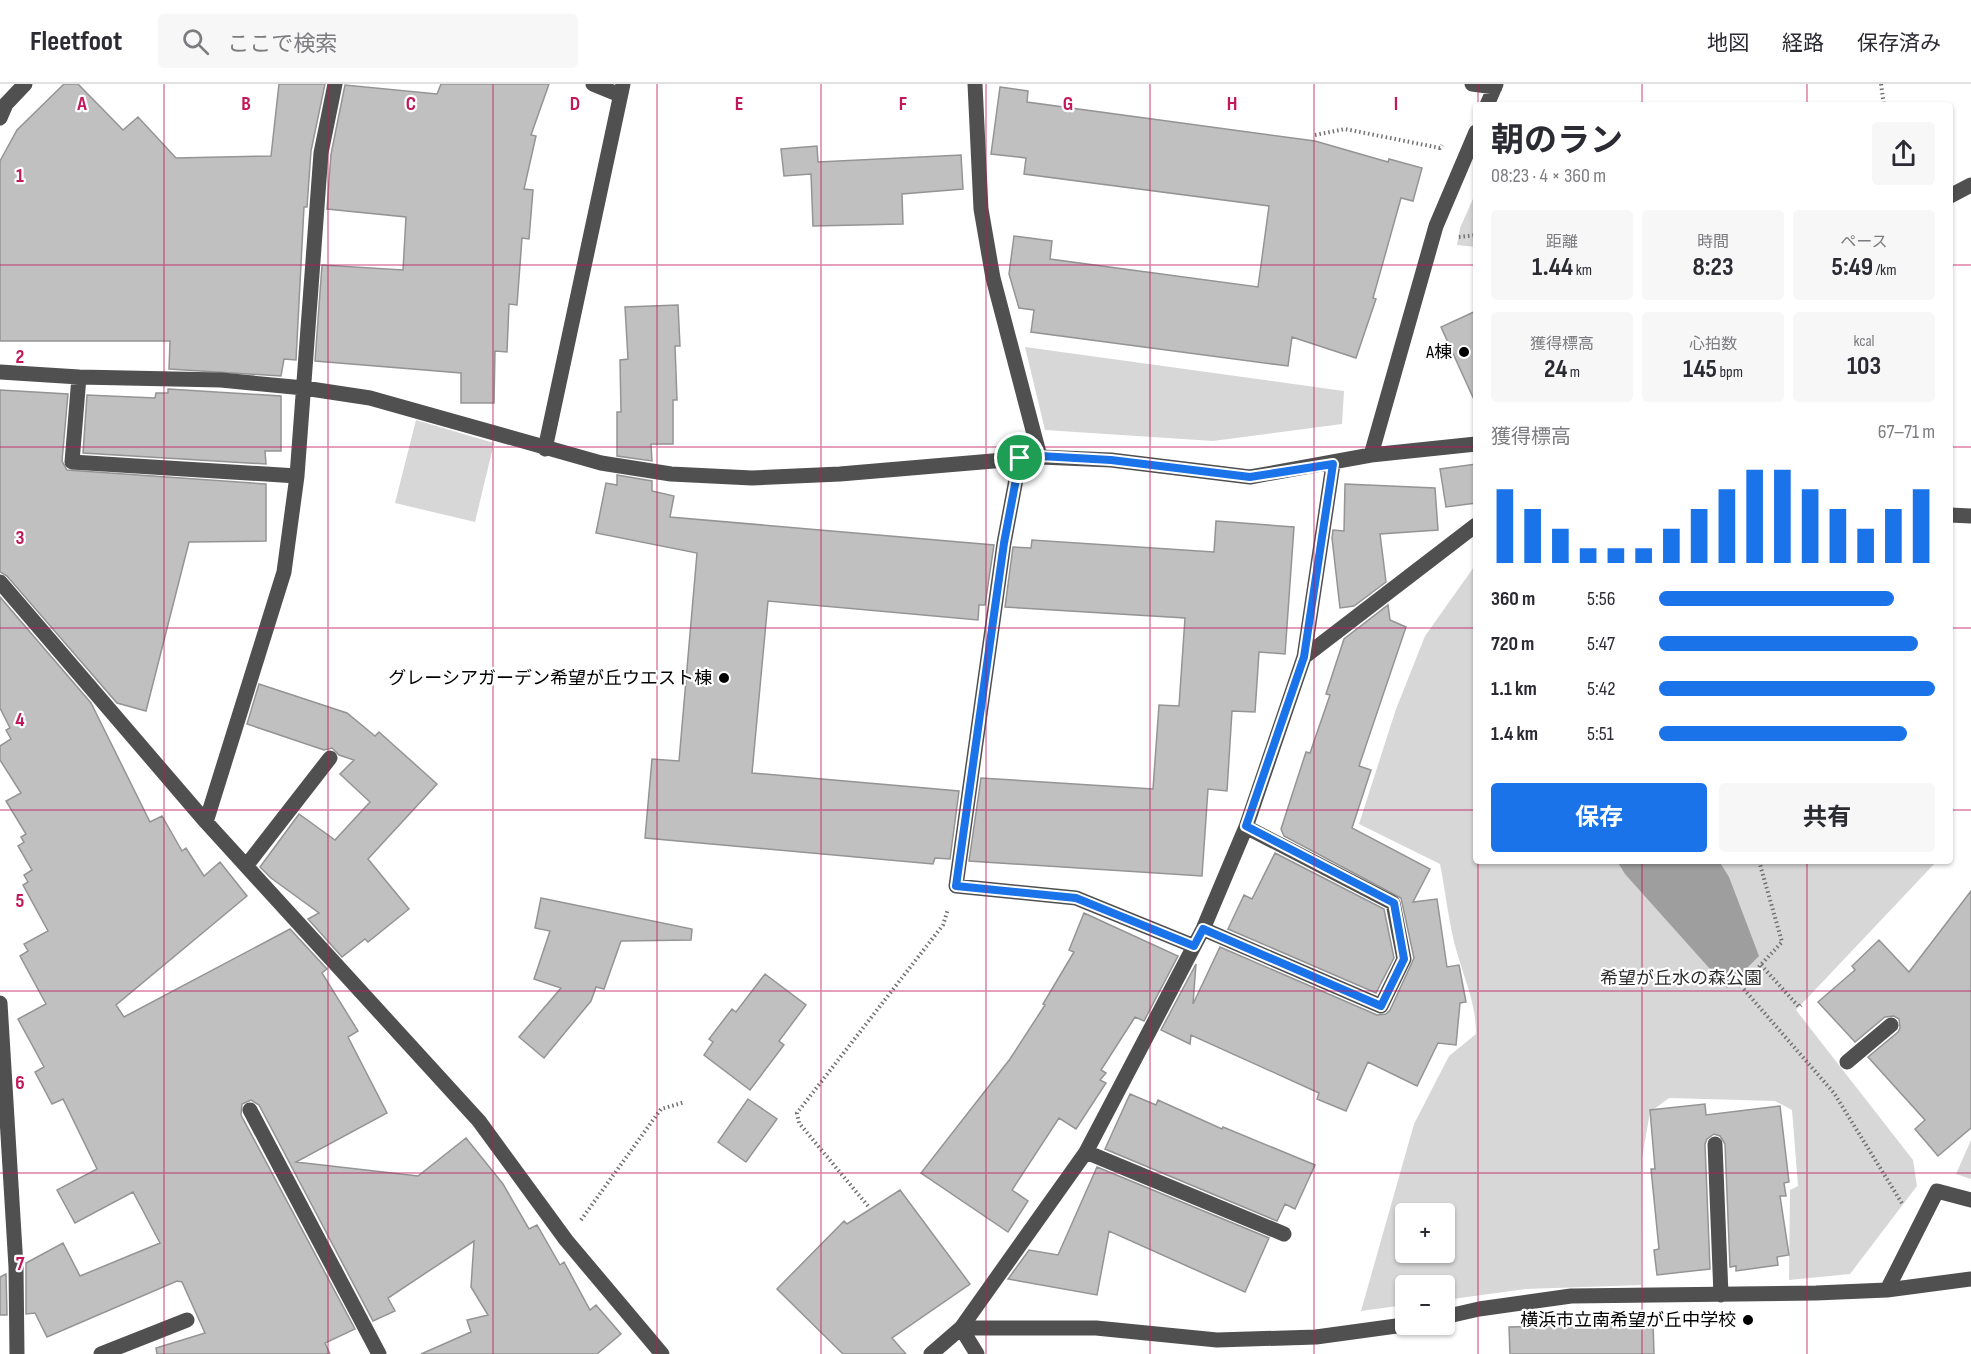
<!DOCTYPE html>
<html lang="ja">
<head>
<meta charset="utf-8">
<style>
  :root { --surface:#fff; --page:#f7f7f7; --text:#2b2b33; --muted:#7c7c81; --line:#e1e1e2; --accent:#1a73e8 }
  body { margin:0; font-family:"Sofia Sans Condensed","Noto Sans JP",sans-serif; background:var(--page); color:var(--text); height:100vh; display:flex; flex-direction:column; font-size:22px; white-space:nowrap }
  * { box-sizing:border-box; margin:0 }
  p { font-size:20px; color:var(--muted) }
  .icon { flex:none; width:33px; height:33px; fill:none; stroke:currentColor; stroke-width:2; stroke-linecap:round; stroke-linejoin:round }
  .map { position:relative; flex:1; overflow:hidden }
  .drawer { position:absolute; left:1473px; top:18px; width:480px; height:762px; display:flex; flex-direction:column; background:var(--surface); border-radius:6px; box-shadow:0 2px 4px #0004 }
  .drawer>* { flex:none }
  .tools { position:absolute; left:1395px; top:1119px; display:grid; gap:12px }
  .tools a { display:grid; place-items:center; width:60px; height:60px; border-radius:6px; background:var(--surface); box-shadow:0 2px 4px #0004; font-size:30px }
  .pin { position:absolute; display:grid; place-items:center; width:51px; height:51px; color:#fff; margin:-26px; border:3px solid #fff; border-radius:50%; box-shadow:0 2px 6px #0007 }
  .round { display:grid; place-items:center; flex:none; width:63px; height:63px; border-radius:6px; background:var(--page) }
  .head { display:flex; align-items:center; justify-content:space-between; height:102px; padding:0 18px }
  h1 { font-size:33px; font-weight:700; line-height:45px }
  .stats { display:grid; grid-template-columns:repeat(3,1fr); gap:9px; height:102px; padding:6px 18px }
  .stats div { display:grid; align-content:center; border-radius:6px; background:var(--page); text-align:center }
  .stats b { font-size:26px; font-weight:700 }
  .stats small { font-size:16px; font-weight:400 }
  .stats p { font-size:16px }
  .chart { height:168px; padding:12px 18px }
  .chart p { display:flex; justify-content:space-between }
  .chart svg { width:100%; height:108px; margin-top:6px; stroke:var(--accent); stroke-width:6 }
  .cta { display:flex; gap:12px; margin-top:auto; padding:12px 18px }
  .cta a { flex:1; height:69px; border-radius:6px; background:var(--accent); color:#fff; font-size:24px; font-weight:700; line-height:69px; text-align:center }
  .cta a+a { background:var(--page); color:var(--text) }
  ul { padding:0 18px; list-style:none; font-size:20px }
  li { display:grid; grid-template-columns:96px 72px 1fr; align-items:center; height:45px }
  li i { height:15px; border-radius:8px; background:var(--accent) }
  header { display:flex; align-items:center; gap:36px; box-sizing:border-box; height:84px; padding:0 30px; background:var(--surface); border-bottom:2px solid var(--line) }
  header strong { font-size:28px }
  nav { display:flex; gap:33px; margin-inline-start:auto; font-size:21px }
  .search { width:420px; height:54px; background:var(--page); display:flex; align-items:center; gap:15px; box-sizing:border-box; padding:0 21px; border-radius:6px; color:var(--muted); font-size:22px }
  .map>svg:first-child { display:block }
  .green { fill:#d7d7d7; fill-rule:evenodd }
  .water { fill:#9e9e9e }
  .building { fill:#c0c0c0; stroke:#949494; stroke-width:1.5 }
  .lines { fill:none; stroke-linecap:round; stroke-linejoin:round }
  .path { stroke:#727272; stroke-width:4; stroke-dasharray:1.5 3; stroke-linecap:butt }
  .minor { stroke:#505050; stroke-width:15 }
  .route-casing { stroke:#fff; stroke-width:12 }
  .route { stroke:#1a73e8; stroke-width:8 }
  .grid { fill:none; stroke:#c2185b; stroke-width:1.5; stroke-opacity:0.55 }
  .poi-dot { fill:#000; stroke:#fff; stroke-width:2 }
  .labels { text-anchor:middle; stroke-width:4.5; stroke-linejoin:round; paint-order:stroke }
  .poi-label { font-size:18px; fill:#000; stroke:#fff; text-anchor:end }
  .park-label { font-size:18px; fill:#2e2e2e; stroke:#fff }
  .grid-label { font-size:20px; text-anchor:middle; font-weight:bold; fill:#c2185b; stroke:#fff; stroke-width:4.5; stroke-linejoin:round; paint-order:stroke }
</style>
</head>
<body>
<header>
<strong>Fleetfoot</strong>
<div class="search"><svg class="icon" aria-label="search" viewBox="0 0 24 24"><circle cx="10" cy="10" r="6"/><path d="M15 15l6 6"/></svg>ここで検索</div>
<nav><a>地図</a><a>経路</a><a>保存済み</a></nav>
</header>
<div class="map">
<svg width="1971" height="1270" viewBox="0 0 1971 1270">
  <rect width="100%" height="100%" fill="#fff"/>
  <path class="green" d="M1476 108V163L1457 161 1460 144Z
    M1025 263 1344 307 1342 340 1213 357 1045 346Z
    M416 336 494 359 475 438 395 419Z
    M1476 480V777L1936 778 1796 926 1913 1076 1917 1102 1850 1190 1789 1196 1790 1106 1798 1102 1792 1026 1775 1017 1669 1014 1650 1028 1642 1074 1641 1201 1526 1205 1445 1216 1444 1202H1406L1405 1221 1361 1227 1414 1040 1449 972 1476 950C1476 921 1466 899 1458 872 1449 843 1446 810 1440 780L1359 740 1396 625 1425 552ZM1406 1130H1444V1168H1406Z
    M1971 1056V1095L1956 1090Z"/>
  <path class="water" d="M1617 777H1719L1729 793 1759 872 1727 904 1625 790Z"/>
  <path class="building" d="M64 0H78L123 46 138 33 176 74 271 72 279 0H325L311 67 307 123H304L296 276 284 275 281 292 169 285 170 257H0V77L17 46Z
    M441 0H549L531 51 536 52 524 105 533 106 529 155 522 154 517 221 509 220 507 268 495 267 494 319H461V289L315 277 322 181 403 186 406 133 327 125 331 70 345 1 437 10Z
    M1000 3 1028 7 1027 18 1315 57 1388 78 1389 75 1422 84 1413 117 1401 114 1373 214 1376 215 1356 274 1292 253 1288 282 1031 248 1034 226 1019 224 1009 190 1014 152 1052 157 1050 175 1258 203 1269 122 1024 90 1026 74 991 70Z
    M817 62 818 78 961 71 963 105 902 110 903 140 813 142 811 90 784 92 781 65Z
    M678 221 680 262H675L677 316H673V360H651L652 377 617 372V328H621L620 276 628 275 625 223Z
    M1476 227V320L1441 243Z
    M168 305 281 312V367H265L266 380 83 369 87 311 155 314 156 309H168Z
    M0 306 68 310 62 377 67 386 266 400V457L189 458 146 627 117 619 7 492 0 488Z
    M1476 380V419L1446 423 1440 385Z
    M617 391 652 397V407L674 412 670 433 994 461 985 521H979L978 536 768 517 752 689 959 707 950 775 935 774 933 780 645 754 652 675 679 677 697 469 596 449 606 399 617 401Z
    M1345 400 1435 404 1438 446 1380 450 1386 498 1354 522 1340 524 1332 454 1333 446 1344 447Z
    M1216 437 1294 443 1285 570 1259 568 1255 628 1232 627 1227 707 1208 705 1202 792 969 777 981 694 1153 705 1159 621 1179 622 1185 534 1005 523 1013 463 1031 464 1032 456 1214 468Z
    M0 513 91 619 150 738 162 732 182 767 186 764 204 792 220 778 247 812 116 921 124 933 290 845 327 885 322 889 358 947 348 953 387 1029 296 1078 418 1092 466 1054 503 1100 529 1145 537 1141 560 1181 564 1178 590 1226 596 1221 621 1250 597 1270H421L471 1248 467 1236 488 1231 471 1203 474 1157 388 1214 395 1227 373 1237 259 1021 251 1016 242 1020 241 1031 355 1245 325 1259 330 1270H157L156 1264 205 1249 182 1198 177 1197 47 1253 35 1229 26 1230V1179L63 1159 80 1192 160 1159 133 1108 75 1139 57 1106 97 1085 63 1015 52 1020 35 988 44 983 18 935 46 920 20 872 28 867 24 860 48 847 23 801 28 798 24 791 32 786 18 762 24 758 21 753 26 750 6 717 21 709 0 676V662L11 655 6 646 10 644 0 624Z
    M1388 521 1390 536 1406 543 1359 682 1371 686 1352 744 1430 785 1413 818 1437 815 1447 883 1459 881 1466 918 1460 919 1456 961 1438 959 1417 1002 1368 978 1346 1027 1317 1015 1319 1009 1191 951 1190 960 1161 946 1196 880 1193 920 1220 863 1377 931 1386 930 1390 926 1414 874 1401 814 1284 752 1281 745 1306 668 1310 669 1330 611 1326 610 1344 555Z
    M259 600 347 629 375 652 379 648 437 700 368 775 409 825 368 858 365 855 342 873 308 835 319 829 271 794 260 783 299 730 335 756 370 718 340 690 354 676 339 671 332 664 324 666 247 640Z
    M1275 769 1384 825 1394 874 1376 909 1228 845 1244 811 1252 815Z
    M1971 807V1044L1938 1072 1915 1045 1925 1036 1868 973 1898 948 1900 944 1899 935 1894 932 1885 933 1855 958 1818 918 1855 886 1852 882 1879 856 1909 888Z
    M541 814 692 845 691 856 621 857 604 905 596 903 591 917 544 974 519 953 561 904 534 895 550 847 535 844Z
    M1084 829 1178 872 1144 937 1135 933 1101 986 1106 989 1100 996 1106 999 1076 1045 1059 1034 1012 1106 1028 1117 1008 1148 921 1089 1010 975 1045 921 1043 920 1074 868 1069 866Z
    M765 890 806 921 779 957 784 961 750 1006 704 971 713 958 709 955 732 925 736 928Z
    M1130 1010 1156 1021 1158 1016 1222 1045 1223 1043 1315 1081 1295 1125 1285 1120 1277 1137 1105 1065Z
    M748 1015 777 1035 746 1078 718 1058Z
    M1705 1020 1706 1031 1780 1022 1789 1098 1784 1099 1786 1112H1780L1789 1171 1777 1173 1778 1181 1736 1187V1182L1730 1183 1725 1060 1720 1052 1714 1050 1707 1055 1705 1060 1710 1185 1657 1191 1654 1166 1659 1165 1651 1085H1655L1650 1026Z
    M1097 1083 1269 1154 1245 1208 1109 1147 1097 1211 1008 1195 1029 1166 1058 1171Z
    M900 1106 970 1200 892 1254 906 1270H843L777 1205 844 1137 847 1140Z
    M6 1190 7 1231H0V1193Z
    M1653 1238 1654 1270H1510L1509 1243Z"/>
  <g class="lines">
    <path class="path" d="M1881 0 1884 21
      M1315 51 1345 45 1440 64 1442 61
      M1459 153 1476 151
      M1759 777 1782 858 1741 902 1834 1009 1903 1121
      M1761 881 1799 923 1801 921
      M868 1122 799 1039 797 1029 943 841 948 825
      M581 1136 661 1025 685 1018"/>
    <path class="minor" d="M593 0 620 11
      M975 0 981 125 993 194 1040 373
      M1472 0 1495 3
      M1487 21 1496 0
      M0 34 6 20 25 0
      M1950 112 1971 101
      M0 288 79 293 221 296 304 304 370 314 601 379 671 390 752 394 840 390 1040 373 1111 376 1250 393 1371 371 1476 360
      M79 293 72 378 297 392 321 69 335 0
      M545 365 623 0
      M1371 371 1436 142 1476 48
      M1020 374 1004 459 956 802 1076 814 1194 862
      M1950 431 1971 432
      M0 498 206 738 479 1037 566 1156 662 1270
      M1304 573 1476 441
      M206 738 284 488 297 392
      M246 782 330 674
      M1203 845 1381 922 1404 875 1393 819 1246 743
      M0 919 16 1183 17 1270
      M1847 978 1891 941
      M250 1026 379 1270
      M1715 1060 1721 1211
      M1086 1068 1284 1150
      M1887 1206 1937 1107 1971 1116
      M1444 1233 1479 1225 1571 1212 1816 1209 1887 1206 1971 1195
      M961 1244H1096L1217 1256 1316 1253 1411 1240
      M961 1244 977 1270
      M101 1270 187 1236
      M931 1270 961 1244 1086 1068 1203 845 1246 743 1304 573 1333 380"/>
  </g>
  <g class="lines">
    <defs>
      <path id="route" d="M1040 372 1111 376 1250 393 1333 380 1304 573 1246 742 1394 819 1404 875 1381 922 1203 845 1194 862 1076 814 956 802 1004 459 1020 374Z"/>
    </defs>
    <use href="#route" class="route-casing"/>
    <use href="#route" class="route"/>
  </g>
  <path class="grid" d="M164 0V1270M328 0V1270M493 0V1270M657 0V1270M821 0V1270M986 0V1270M1150 0V1270M1314 0V1270M1478 0V21M1642 0V21M1807 0V21M0 181H1476M1950 181H1971M0 363H1476M1950 363H1971M0 544H1476M1950 544H1971M0 726H1476M1950 726H1971M1478 777V1270M1642 777V1270M1807 777V1270M0 907H1971M0 1089H1971"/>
  <g class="poi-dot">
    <circle cx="1464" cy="268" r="6"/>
    <circle cx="724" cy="594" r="6"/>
    <circle cx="1748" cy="1236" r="6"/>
  </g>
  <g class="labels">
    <g class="poi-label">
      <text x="1452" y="274">A棟</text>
      <text x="712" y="600">グレーシアガーデン希望が丘ウエスト棟</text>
      <text x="1736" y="1242">横浜市立南希望が丘中学校</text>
    </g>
    <g class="park-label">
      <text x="1681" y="900">希望が丘水の森公園</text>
    </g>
  </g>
  <g class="grid-label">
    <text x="82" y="26">A</text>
    <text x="246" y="26">B</text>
    <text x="411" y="26">C</text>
    <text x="575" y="26">D</text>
    <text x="739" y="26">E</text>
    <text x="903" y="26">F</text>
    <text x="1068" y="26">G</text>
    <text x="1232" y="26">H</text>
    <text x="1396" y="26">I</text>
    <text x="20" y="98">1</text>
    <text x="20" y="279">2</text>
    <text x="20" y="460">3</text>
    <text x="20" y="642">4</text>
    <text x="20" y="823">5</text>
    <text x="20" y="1005">6</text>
    <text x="20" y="1186">7</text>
  </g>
</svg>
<div class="tools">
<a>+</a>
<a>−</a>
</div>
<div class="pin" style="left:1020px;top:374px;background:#1e9e55"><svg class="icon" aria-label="arrive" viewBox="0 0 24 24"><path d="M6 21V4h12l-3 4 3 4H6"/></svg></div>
<section class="drawer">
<div class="head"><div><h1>朝のラン</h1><p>08:23 · 4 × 360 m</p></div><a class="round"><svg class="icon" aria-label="share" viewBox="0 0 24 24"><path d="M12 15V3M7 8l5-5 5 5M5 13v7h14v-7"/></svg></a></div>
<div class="stats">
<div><p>距離</p><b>1.44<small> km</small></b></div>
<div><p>時間</p><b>8:23</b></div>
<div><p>ペース</p><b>5:49<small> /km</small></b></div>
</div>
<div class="stats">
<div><p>獲得標高</p><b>24<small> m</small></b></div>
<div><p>心拍数</p><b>145<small> bpm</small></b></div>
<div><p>kcal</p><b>103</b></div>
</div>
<div class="chart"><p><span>獲得標高</span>67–71 m</p>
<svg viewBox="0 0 160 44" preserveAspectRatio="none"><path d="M5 44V14M15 44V22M25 44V30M35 44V38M45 44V38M55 44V38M65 44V30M75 44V22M85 44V14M95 44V6M105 44V6M115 44V14M125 44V22M135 44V30M145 44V22M155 44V14"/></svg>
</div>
<ul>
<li><b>360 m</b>5:56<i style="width:85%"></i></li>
<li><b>720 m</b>5:47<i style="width:94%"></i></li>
<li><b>1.1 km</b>5:42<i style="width:100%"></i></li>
<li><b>1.4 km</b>5:51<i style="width:90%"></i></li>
</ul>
<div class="cta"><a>保存</a><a>共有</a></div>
</section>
</div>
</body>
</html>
